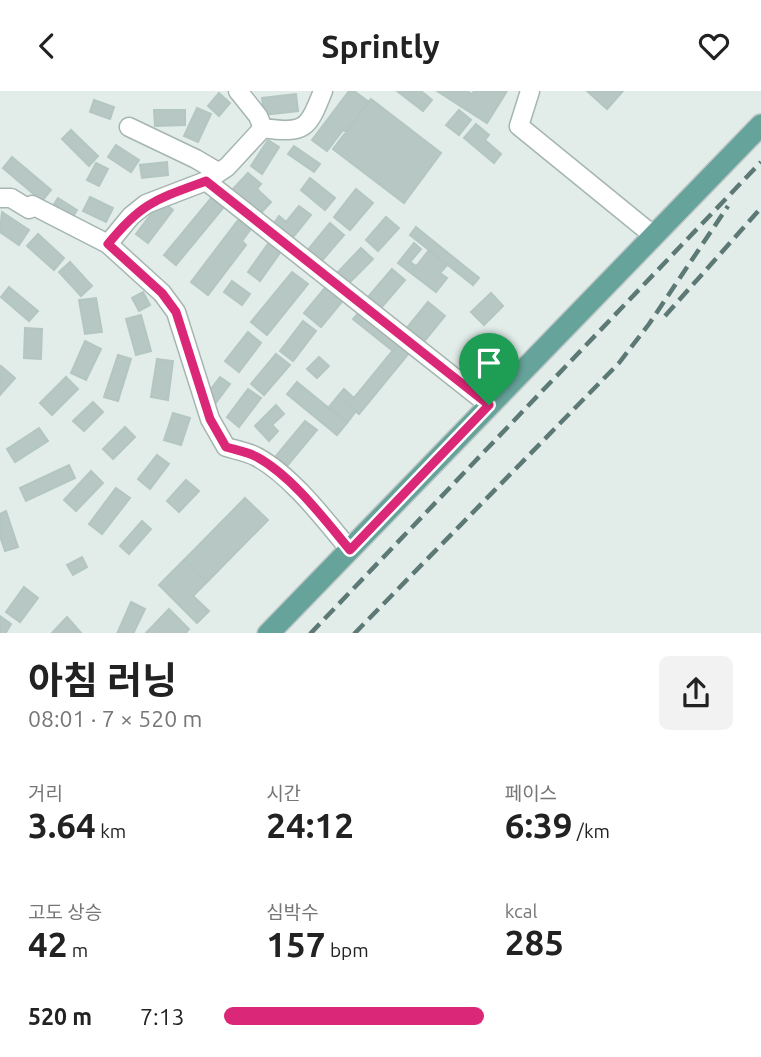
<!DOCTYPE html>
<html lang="ko">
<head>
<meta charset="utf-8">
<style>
  :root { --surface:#fff; --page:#f2f2f2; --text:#222; --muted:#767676; --accent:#db2777 }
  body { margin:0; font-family:Ubuntu,"Noto Sans KR",sans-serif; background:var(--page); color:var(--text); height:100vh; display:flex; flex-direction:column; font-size:26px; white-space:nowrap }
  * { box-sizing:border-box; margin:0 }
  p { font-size:23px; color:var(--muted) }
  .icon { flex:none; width:38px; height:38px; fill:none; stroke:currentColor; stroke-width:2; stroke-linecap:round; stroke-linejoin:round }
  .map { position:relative; height:542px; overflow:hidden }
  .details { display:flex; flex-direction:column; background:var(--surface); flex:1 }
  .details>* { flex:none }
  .pin { position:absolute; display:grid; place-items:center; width:60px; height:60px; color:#fff; margin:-72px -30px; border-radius:50% 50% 50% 0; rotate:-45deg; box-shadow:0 0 7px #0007 }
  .pin .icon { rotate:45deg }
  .round { display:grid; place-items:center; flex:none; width:74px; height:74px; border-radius:10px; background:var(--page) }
  .summary { display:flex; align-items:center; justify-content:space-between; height:119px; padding:0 28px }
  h1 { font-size:38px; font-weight:700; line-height:52px }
  .metrics { display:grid; grid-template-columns:repeat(3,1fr); gap:10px; height:119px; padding:7px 28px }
  .metrics div { display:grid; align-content:center }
  .metrics b { font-size:35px; font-weight:700 }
  .metrics small { font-size:19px; font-weight:400 }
  .metrics p { font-size:19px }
  ul { padding:0 28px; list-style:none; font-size:23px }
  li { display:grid; grid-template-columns:112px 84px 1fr; align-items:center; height:52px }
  li i { height:18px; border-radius:9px; background:var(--accent) }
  header { display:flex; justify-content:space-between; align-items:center; height:91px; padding:0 28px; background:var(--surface); font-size:32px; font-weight:700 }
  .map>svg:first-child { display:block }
  .building { fill:#b7c7c3; stroke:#b4c6c1; stroke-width:2 }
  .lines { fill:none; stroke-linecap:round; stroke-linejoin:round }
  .minor-casing { stroke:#a5b5b1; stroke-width:21 }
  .major-casing { stroke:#c1c9c8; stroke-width:24 }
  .minor { stroke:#fff; stroke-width:18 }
  .major { stroke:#66a39b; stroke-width:21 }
  .rail { stroke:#5c7976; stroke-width:4.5; stroke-dasharray:14 7; stroke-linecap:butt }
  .route-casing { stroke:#fff; stroke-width:14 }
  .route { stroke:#db2777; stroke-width:9 }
</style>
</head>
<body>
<header><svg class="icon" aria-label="back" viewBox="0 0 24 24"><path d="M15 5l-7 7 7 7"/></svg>Sprintly<svg class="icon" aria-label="heart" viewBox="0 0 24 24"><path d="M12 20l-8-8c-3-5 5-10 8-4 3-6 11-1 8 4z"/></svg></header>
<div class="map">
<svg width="761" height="543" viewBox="0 0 761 543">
  <rect width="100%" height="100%" fill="#e2ede9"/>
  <path class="building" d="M349 0H354L369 11 346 41 343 39 327 60 312 49Z
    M397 0H421L432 9 423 20Z
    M437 0H467L472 3 474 0H507L487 32Z
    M587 0H623L607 18Z
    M219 2 230 12 219 25 208 15Z
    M296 3 298 20 264 24 262 7Z
    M371 8 441 62 404 112 333 58Z
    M94 9 114 16 110 28 90 21Z
    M197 17 211 23 198 51 184 45Z
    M154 19H185V34L155 35Z
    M459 19 471 29 459 44 446 34Z
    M476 33 489 44 485 49 501 63 494 72 464 47Z
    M71 39 98 65 89 75 62 48Z
    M268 49 279 56 262 83 251 75Z
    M116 54 139 69 131 81 108 66Z
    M294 55 320 73 314 81 288 63Z
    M12 66 51 99 42 110 3 77Z
    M167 71 168 84 142 87 140 74Z
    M96 72 108 78 99 95 87 89Z
    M248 82 261 93 257 98 271 111 259 124 232 99Z
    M310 87 335 107 325 119 301 99Z
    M356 98 373 112 350 139 334 126Z
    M90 106 113 117 106 131 83 120Z
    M212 106 224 116 176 174 164 164Z
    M58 107 77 119 72 127 53 115Z
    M161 110 173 119 148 152 136 143Z
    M299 115 311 124 290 150 272 135 279 125 286 131Z
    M2 121 29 139 19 154 0 141Z
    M242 124 254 134 242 150 246 154 208 204 191 191Z
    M386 126 399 137 378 160 366 149Z
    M330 132 344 144 320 172 306 161Z
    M416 136 479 187 473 194 410 144Z
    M38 143 64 167 54 179 27 155Z
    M270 150 282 159 260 190 248 181Z
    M414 152 421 158 410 171 416 175 411 182 398 172Z
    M361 157 373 168 348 193 337 182Z
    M429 159 447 174 440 182 447 187 436 201 411 182Z
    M70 171 92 195 81 205 59 181Z
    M392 178 405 189 381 217 368 206Z
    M292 181 308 193 267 244 251 231Z
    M232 190 250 203 242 214 224 201Z
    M329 192 346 206 321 236 304 222Z
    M9 196 38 220 29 230 1 206Z
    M143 201 150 214 139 220 132 207Z
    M491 202 503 215 484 234 471 221Z
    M96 207 102 241 85 243 79 209Z
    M428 211 445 225 422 253 405 239Z
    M360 220 399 252 393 260 353 228Z
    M141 224 151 260 136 264 126 228Z
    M303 230 316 240 293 270 280 260Z
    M25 237 42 238 41 268 24 267Z
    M248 241 261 252 239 281 225 270Z
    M85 250 101 258 86 289 71 282Z
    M399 252 410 261 359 323 338 305 344 298 354 307Z
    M276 263 290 274 264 304 251 293Z
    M118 264 131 268 118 310 104 306Z
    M319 266 329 275 317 287 307 278Z
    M157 268 173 270 168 309 151 306Z
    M1 275 15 287 0 304V277Z
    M66 286 78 298 52 324 40 312Z
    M220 286 230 293 215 313 205 306Z
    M297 291 347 332 337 344 287 303Z
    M248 298 261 307 239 336 227 326Z
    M338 305 356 320 347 332 329 316Z
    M93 311 103 321 84 340 73 330Z
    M276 314 284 323 272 334 278 340 269 350 255 335Z
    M173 322 190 327 181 354 164 349Z
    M305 330 317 339 287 375 276 365Z
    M125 336 135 346 113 368 103 358Z
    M39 337 48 350 15 371 7 358Z
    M157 364 169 373 150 398 138 388Z
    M69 374 75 387 26 410 20 397Z
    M91 380 103 392 76 420 64 409Z
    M186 389 199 400 179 421 167 410Z
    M116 397 130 407 102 443 89 433Z
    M245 407 268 429 207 491 185 468Z
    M6 420 18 456 5 460 0 445V423Z
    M142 430 151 438 129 463 120 455Z
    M82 466 87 476 73 484 67 474Z
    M185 468 207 491 193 505 209 520 197 532 159 494Z
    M24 496 38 507 20 531 6 521Z
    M131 511 145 518 133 543H117Z
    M169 518 189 538 185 543H145Z
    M0 525 11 533 5 543H0Z
    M67 526 82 543H51Z"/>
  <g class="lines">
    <defs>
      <path id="minor" d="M238 0 258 25 263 37
        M530 0 519 35 654 145
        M129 36 196 68 218 81
        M206 90 489 314
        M0 107H11L29 118 32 114 108 153 162 202 176 221 210 328 226 356C236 359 248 361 257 366 292 385 325 429 350 459
        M108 153 131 125 146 113 206 90 227 76 263 37C305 43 308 38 323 0"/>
      <path id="major" d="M268 543 761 34"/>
    </defs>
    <use href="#minor" class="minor-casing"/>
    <use href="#major" class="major-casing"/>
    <use href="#minor" class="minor"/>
    <use href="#major" class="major"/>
    <path class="rail" d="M665 225 761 117
      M310 543 761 71
      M354 543 619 272 649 233 728 115"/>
  </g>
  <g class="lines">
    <defs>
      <path id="route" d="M206 90 489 314 350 459C325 429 292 385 257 366 248 361 236 359 226 356L210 328 176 221 162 202 108 153C142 111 157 108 206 90Z"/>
    </defs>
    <use href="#route" class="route-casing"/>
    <use href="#route" class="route"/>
  </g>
</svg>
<div class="pin" style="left:489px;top:314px;background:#1e9e55"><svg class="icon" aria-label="arrive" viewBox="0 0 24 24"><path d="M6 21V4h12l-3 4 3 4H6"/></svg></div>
</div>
<section class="details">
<div class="summary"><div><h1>아침 러닝</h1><p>08:01 · 7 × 520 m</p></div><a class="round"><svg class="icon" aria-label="share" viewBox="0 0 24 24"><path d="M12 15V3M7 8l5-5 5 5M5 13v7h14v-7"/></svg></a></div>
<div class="metrics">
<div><p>거리</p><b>3.64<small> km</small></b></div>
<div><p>시간</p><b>24:12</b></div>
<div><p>페이스</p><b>6:39<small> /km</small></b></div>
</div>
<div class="metrics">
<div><p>고도 상승</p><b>42<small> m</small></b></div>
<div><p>심박수</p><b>157<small> bpm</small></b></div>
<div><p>kcal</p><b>285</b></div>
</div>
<ul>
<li><b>520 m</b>7:13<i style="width:51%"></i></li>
</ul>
</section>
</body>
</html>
